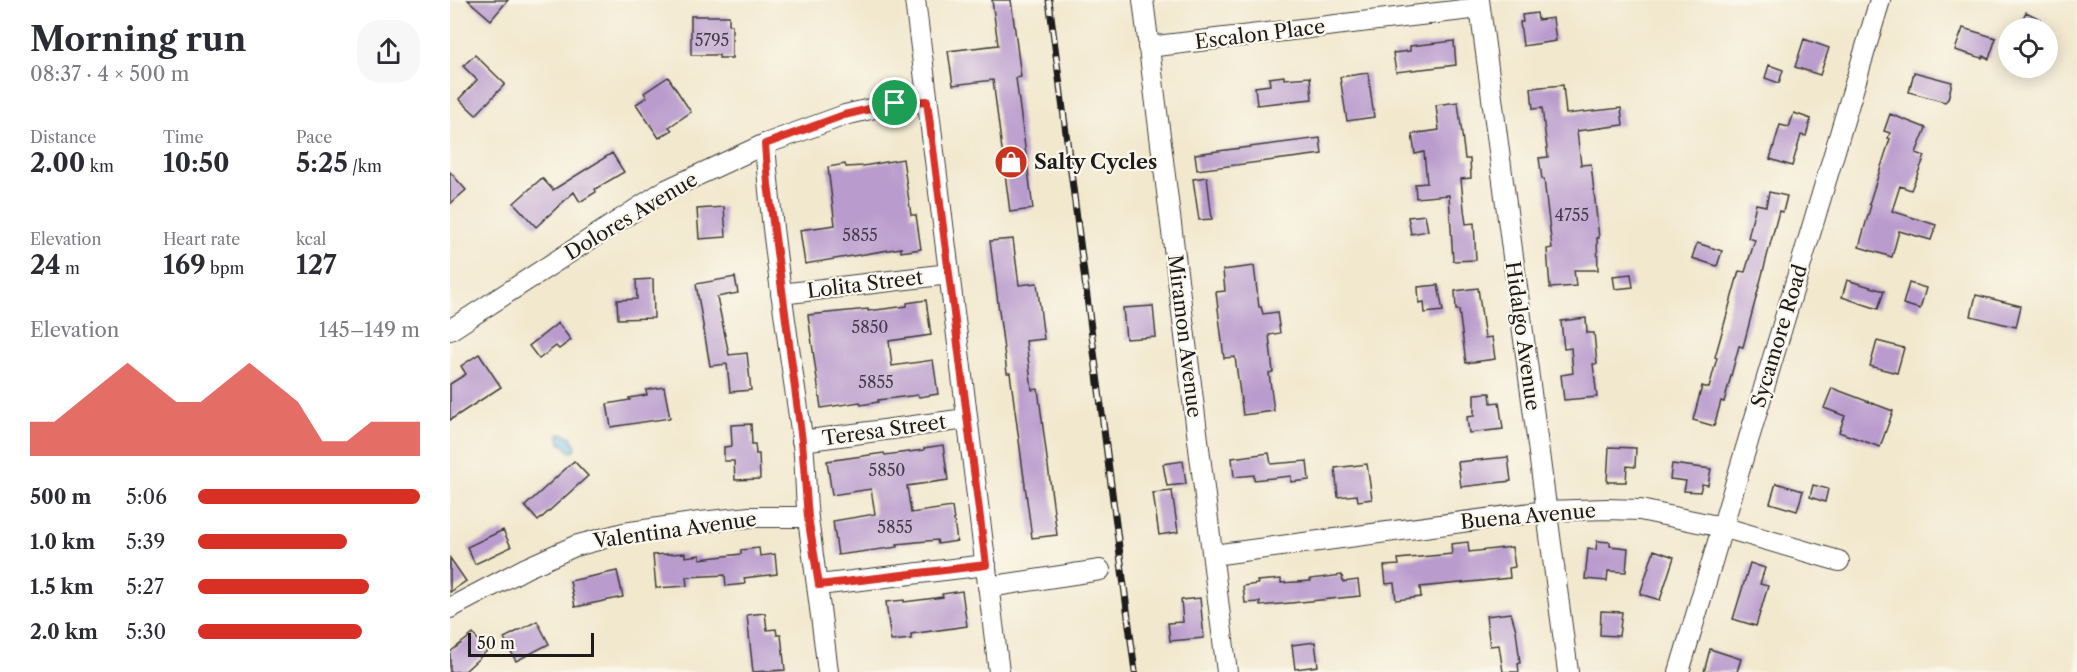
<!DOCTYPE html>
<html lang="en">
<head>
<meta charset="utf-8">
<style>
  :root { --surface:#fff; --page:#f7f7f7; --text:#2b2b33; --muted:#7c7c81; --accent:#d93025 }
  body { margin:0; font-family:"Libre Caslon Text",serif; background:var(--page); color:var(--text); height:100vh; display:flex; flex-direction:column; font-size:22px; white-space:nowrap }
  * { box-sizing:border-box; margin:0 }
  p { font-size:20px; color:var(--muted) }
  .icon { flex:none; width:33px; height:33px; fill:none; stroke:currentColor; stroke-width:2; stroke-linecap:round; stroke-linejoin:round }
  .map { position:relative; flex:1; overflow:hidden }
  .panel { display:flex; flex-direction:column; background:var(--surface); width:450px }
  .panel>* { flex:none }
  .controls { position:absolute; left:1548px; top:18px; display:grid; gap:12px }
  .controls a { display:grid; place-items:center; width:60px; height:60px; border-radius:50%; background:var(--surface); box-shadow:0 3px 15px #0003; font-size:30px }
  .scale { position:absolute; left:18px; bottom:15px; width:126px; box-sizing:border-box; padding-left:6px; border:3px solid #1c1c1c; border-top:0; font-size:16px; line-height:21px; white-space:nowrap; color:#1c1c1c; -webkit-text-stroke:4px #fbf7ec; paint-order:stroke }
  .pin { position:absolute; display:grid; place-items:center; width:51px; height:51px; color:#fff; margin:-26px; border:3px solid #fff; border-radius:50%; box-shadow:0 2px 6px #0007 }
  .round { display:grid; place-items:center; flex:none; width:63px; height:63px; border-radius:24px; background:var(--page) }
  .head { display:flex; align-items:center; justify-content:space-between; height:102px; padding:0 30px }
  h1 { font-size:33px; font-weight:700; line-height:45px }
  .stats { display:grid; grid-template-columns:repeat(3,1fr); gap:9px; height:102px; padding:6px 30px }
  .stats div { display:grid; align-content:center }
  .stats b { font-size:26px; font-weight:700 }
  .stats small { font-size:16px; font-weight:400 }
  .stats p { font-size:16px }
  .chart { height:168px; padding:12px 30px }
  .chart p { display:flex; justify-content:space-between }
  .chart svg { width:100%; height:108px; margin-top:6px; fill:var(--accent); opacity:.7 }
  ul { padding:0 30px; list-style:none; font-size:20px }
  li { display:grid; grid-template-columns:96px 72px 1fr; align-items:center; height:45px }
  li i { height:15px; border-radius:8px; background:var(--accent) }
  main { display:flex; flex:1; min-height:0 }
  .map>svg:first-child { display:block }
  .water { fill:#71bcea; stroke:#466c83; stroke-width:1.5 }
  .building { fill:#b99bcd }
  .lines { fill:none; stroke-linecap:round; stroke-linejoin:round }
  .minor-casing { stroke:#3c3b37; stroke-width:22 }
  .minor { stroke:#fff; stroke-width:20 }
  .rail-casing { stroke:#1c1c1c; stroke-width:7 }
  .rail { stroke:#fbf7ec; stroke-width:4.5; stroke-dasharray:14; stroke-linecap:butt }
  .route-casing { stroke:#fff; stroke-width:12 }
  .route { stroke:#d93025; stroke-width:8 }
  .labels { text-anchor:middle; stroke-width:4.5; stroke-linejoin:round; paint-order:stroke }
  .number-label { font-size:16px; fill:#433c48 }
  .street-label { font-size:20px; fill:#1c1c1c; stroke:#fbf7ec }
  .poi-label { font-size:20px; font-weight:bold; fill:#1c1c1c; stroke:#fbf7ec; text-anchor:start }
</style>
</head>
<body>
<main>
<section class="panel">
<div class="head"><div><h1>Morning run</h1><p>08:37 · 4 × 500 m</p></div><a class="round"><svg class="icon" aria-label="share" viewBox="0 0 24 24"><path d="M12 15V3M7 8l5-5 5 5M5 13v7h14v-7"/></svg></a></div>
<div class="stats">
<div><p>Distance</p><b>2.00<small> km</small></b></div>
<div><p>Time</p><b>10:50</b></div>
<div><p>Pace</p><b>5:25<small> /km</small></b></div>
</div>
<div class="stats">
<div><p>Elevation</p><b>24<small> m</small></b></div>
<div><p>Heart rate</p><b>169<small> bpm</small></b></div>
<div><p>kcal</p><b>127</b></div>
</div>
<div class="chart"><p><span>Elevation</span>145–149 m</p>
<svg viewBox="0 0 160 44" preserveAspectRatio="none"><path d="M0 44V30L10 30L20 22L30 14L40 6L50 14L60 22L70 22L80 14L90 6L100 14L110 22L120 38L130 38L140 30L150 30L160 30V44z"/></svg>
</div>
<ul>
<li><b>500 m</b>5:06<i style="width:100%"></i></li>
<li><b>1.0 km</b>5:39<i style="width:67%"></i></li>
<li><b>1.5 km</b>5:27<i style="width:77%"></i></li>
<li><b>2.0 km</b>5:30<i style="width:74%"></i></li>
</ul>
</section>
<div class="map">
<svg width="1627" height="672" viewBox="0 0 1627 672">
  <rect width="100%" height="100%" fill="#fbf7ec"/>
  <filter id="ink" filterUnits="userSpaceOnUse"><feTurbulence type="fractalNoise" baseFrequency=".0167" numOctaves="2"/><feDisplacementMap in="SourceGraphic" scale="12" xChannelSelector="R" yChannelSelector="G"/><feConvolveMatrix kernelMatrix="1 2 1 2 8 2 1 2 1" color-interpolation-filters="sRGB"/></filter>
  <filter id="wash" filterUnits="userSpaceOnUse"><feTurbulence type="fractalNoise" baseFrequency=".008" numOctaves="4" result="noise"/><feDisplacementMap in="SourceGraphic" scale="24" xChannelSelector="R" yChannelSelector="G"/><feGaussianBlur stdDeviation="1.35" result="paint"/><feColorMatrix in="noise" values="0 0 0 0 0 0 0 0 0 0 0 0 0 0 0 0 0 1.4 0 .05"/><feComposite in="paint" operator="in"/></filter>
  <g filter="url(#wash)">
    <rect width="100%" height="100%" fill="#f2e8ce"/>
    <path class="water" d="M112 433 120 436 126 446 124 451 120 452 115 446 110 443 109 435Z"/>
    <g id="blocks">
      <path class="building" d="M18 0H58L41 20Z
        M542 0H561L571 77 566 78 583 209 560 212 543 80 503 85 498 51 548 45Z
        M1576 12 1590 19 1585 28H1568Z
        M1087 13 1088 20 1103 18 1106 41 1073 46 1070 22H1073L1072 15Z
        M241 16H279V25H282V58H269V55H241Z
        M1513 28 1546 38 1539 59 1533 56 1532 58 1505 50Z
        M1354 39 1379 48 1370 75 1345 67Z
        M1004 41 1006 65 946 72 943 53 960 51V46Z
        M25 55 55 84 26 115 9 99 27 80 13 66Z
        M1319 65 1333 70 1329 83 1315 78Z
        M1464 72 1502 82 1498 99 1495 102 1459 92Z
        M918 73 924 117 897 121 890 77Z
        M834 76V79L860 77 862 99 807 105 805 87 820 85 819 78Z
        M218 77 241 112 219 127 222 130 209 138 186 104 197 97 194 93Z
        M1113 85 1116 114 1171 108 1173 125 1127 131 1131 165 1141 164 1149 238H1147L1148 270H1124L1126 286 1100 288 1097 249 1102 248 1094 179H1092L1089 158 1098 157 1092 108 1083 109 1081 88Z
        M1008 102 1015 159H1020L1021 178 1011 179 1014 209 1016 224 1024 223 1026 260 1003 261 999 195 966 198 965 184 977 183 974 152 965 154 962 134 989 130 986 105Z
        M1344 113 1361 119 1356 136 1351 135 1342 166 1320 159 1330 125 1339 127Z
        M1440 114 1476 128 1466 153 1475 156 1461 190 1450 186 1442 211 1486 225 1481 240 1449 231 1442 257 1409 247 1421 205 1419 204 1440 139 1438 138 1440 133 1434 131Z
        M870 138 872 154 747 170 745 154Z
        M162 153 174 172 145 189 146 192 130 202 124 192 86 227 64 203 92 178 103 190Z
        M453 159 461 215H466L471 249 451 252V248L355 264 350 230 385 225 378 167 395 164 396 167 413 166Z
        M0 172 16 190 0 204Z
        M757 177 762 219 749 220 743 179Z
        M1319 192 1337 196 1333 212 1329 211 1293 347 1289 346 1274 402 1271 401 1264 426 1243 420 1252 386 1259 388 1267 358 1265 357 1289 271 1295 272 1305 240 1298 238 1306 204 1316 206Z
        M274 207 276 237 249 239 247 209Z
        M975 215 978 231 961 234 958 217Z
        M563 239 569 285 587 283 594 339 576 341 582 390 588 389 607 535 582 538 560 373H557L540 241Z
        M1247 243 1272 251 1267 266 1242 258Z
        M804 266 809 307H811L813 314 827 312 830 333 819 335 823 372 819 373 824 411 793 415 785 357 774 358 766 292 775 291 773 270Z
        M1181 274 1183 287 1165 289 1163 276Z
        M285 277 288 293 267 297 279 355 297 353 301 390 280 392 277 364 260 366 246 284Z
        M203 279 204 318 168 319 167 300 187 299 186 280Z
        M1397 280 1434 291 1428 309 1392 297Z
        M1459 283 1476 288 1470 309 1453 304Z
        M988 285 993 311 975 313 974 302 969 303 968 287Z
        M1028 288 1035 338 1042 337 1045 359 1016 363 1009 310H1006L1005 291Z
        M1526 295 1571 306 1566 327 1521 316Z
        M476 300 481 335 439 341 442 366 483 360 488 394 469 397 468 395 428 400V402L411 405 410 402 371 408 358 315 418 309V311L457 306V303Z
        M703 306 706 337 676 339 673 308Z
        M1136 318 1137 333H1144L1147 364H1143L1147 397 1114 400 1111 375 1123 373 1121 348 1114 349 1111 321Z
        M108 323 121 340 109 349 106 346 89 359 79 346Z
        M1427 341 1454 348 1447 373 1420 366Z
        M29 354 51 387 0 420V384L16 374 11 366Z
        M214 387 220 418 161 427 157 404 180 400 179 398 197 395 196 390Z
        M1382 388 1443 411 1430 447 1389 432 1395 416 1374 408Z
        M1040 393 1041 403 1049 402 1053 429 1019 433 1017 417 1024 416V394Z
        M301 424 302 444H305L306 454H309L310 479 285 480 284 461H274V447L282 446 281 425Z
        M493 445 498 480 457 486 461 513 502 507 507 541 488 544 487 540 447 544 448 547 388 555 383 521 425 514 421 489 382 495 377 461 434 453 435 455 474 450V448Z
        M1159 447 1186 448 1185 467 1177 466 1176 482H1157Z
        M819 453 821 464 857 461 859 480 841 482V476L804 480V475L784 477 782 458Z
        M1058 457 1061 481 1011 487 1008 462Z
        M124 461 138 476 88 521 75 506Z
        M733 461 736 484 717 486 713 464Z
        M917 464 922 499 908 501 907 495 888 497 885 468Z
        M1222 464 1261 469 1258 485 1252 484 1250 492 1234 491 1236 481 1220 479Z
        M1326 483 1353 491 1347 511 1320 503Z
        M1363 485 1378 489 1375 502 1360 497Z
        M722 491 728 532 709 535 703 493Z
        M53 530 61 547 25 564 17 547Z
        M1147 541 1160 542V546L1178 548 1176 572 1158 571 1157 581 1135 579 1138 549 1146 550Z
        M1018 542 1019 552 1062 547 1065 567 1059 568 1060 578 970 587 971 597 946 600 944 583 936 584 934 566 949 565 948 559 1002 554 1001 544Z
        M309 548 310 556 325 554 327 574 294 578 295 584 276 586 275 575 236 577 237 586 206 588 203 555 235 553V557L250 555V559L291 554V550Z
        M1204 550 1224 557 1210 600 1190 594Z
        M0 558 16 581 0 592Z
        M1300 563 1315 568 1310 584 1318 586 1306 626 1283 619Z
        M167 571 173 597 125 607 120 581Z
        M892 575 893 582 908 580 910 596 810 606V602L795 603 793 586 808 584 807 581 831 579V583L861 581 860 579Z
        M512 591 517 626 461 634V639L441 641 436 602 454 600V602L493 597 492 594Z
        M750 598 754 638 720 641 718 623 733 622 731 600Z
        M1151 611 1172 612 1169 636 1150 635Z
        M315 613 317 630 326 629 327 635H331L335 670 303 672 297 615Z
        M1061 613 1066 630 1070 663 1068 664 1069 672H1053L1049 645 1040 646 1036 616Z
        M87 621 99 644 66 661 54 638Z
        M23 634 37 651 15 671 0 672V652Z
        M865 642 868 666 845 669 842 645Z
        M1260 649 1291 659 1287 672H1254Z"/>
    </g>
  </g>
  <g filter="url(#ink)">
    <use href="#blocks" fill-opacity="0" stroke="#3c3b37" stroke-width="1.5"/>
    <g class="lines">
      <defs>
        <path id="minor" d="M465 0 549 672
          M693 0 777 672
          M1029 0 1118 672
          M698 47 1030 8
          M315 144C322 242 338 339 352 437 356 464 355 492 358 519 365 570 372 621 378 672
          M331 294 499 274
          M0 330 216 190 315 144 395 115 445 103 477 101
          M352 441 516 419
          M763 555 1096 511 1157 509 1190 510 1272 527 1389 561
          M369 585 536 565
          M538 587 650 570
          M0 608 76 568 125 546 174 533 250 522 300 517H358
          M1229 672 1430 0"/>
      </defs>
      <use href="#minor" class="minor-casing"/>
      <use href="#minor" class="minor"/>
      <defs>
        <path id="rail" d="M599 0 685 672"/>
      </defs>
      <use href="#rail" class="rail-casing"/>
      <use href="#rail" class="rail"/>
    </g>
  </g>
  <g class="lines" filter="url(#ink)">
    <defs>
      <path id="route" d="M477 101 536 565 369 585 358 517 352 441 318 184 315 144 394 115 445 103Z"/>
    </defs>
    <use href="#route" class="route-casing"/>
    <use href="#route" class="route"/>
  </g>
  <defs>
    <symbol id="shop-disc" viewBox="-11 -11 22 22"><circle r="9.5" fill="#c8321e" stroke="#fbf7ec"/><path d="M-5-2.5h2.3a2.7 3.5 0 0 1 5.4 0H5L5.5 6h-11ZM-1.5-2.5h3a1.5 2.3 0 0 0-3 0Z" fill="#fff"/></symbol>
  </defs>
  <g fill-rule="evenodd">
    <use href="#shop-disc" x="542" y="143" width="38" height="38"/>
  </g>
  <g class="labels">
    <g class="number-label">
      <text x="262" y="46">5795</text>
      <text x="1122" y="221">4755</text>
      <text x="410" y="241">5855</text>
      <text x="420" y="333">5850</text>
      <text x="426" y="388">5855</text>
      <text x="437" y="476">5850</text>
      <text x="445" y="533">5855</text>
    </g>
    <g class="street-label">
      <text transform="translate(810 34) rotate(-7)" y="7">Escalon Place</text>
      <text transform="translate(181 216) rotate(-31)" y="7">Dolores Avenue</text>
      <text transform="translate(415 284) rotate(-7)" y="7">Lolita Street</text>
      <text transform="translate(735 336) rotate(83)" y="7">Miramon Avenue</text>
      <text transform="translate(1073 336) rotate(82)" y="7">Hidalgo Avenue</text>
      <text transform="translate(1329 336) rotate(-73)" y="7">Sycamore Road</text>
      <text transform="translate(434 430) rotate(-8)" y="7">Teresa Street</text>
      <text transform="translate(1078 516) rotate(-5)" y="7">Buena Avenue</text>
      <text transform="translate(225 530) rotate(-8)" y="7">Valentina Avenue</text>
    </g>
    <g class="poi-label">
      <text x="584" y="169">Salty Cycles</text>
    </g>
  </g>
</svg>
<div class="controls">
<a><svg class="icon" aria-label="locate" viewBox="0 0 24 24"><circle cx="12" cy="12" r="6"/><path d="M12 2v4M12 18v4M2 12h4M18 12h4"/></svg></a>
</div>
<div class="scale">50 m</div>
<div class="pin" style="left:445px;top:103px;background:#1e9e55"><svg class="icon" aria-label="arrive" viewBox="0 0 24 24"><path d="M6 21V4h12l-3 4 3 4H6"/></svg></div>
</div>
</main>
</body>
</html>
